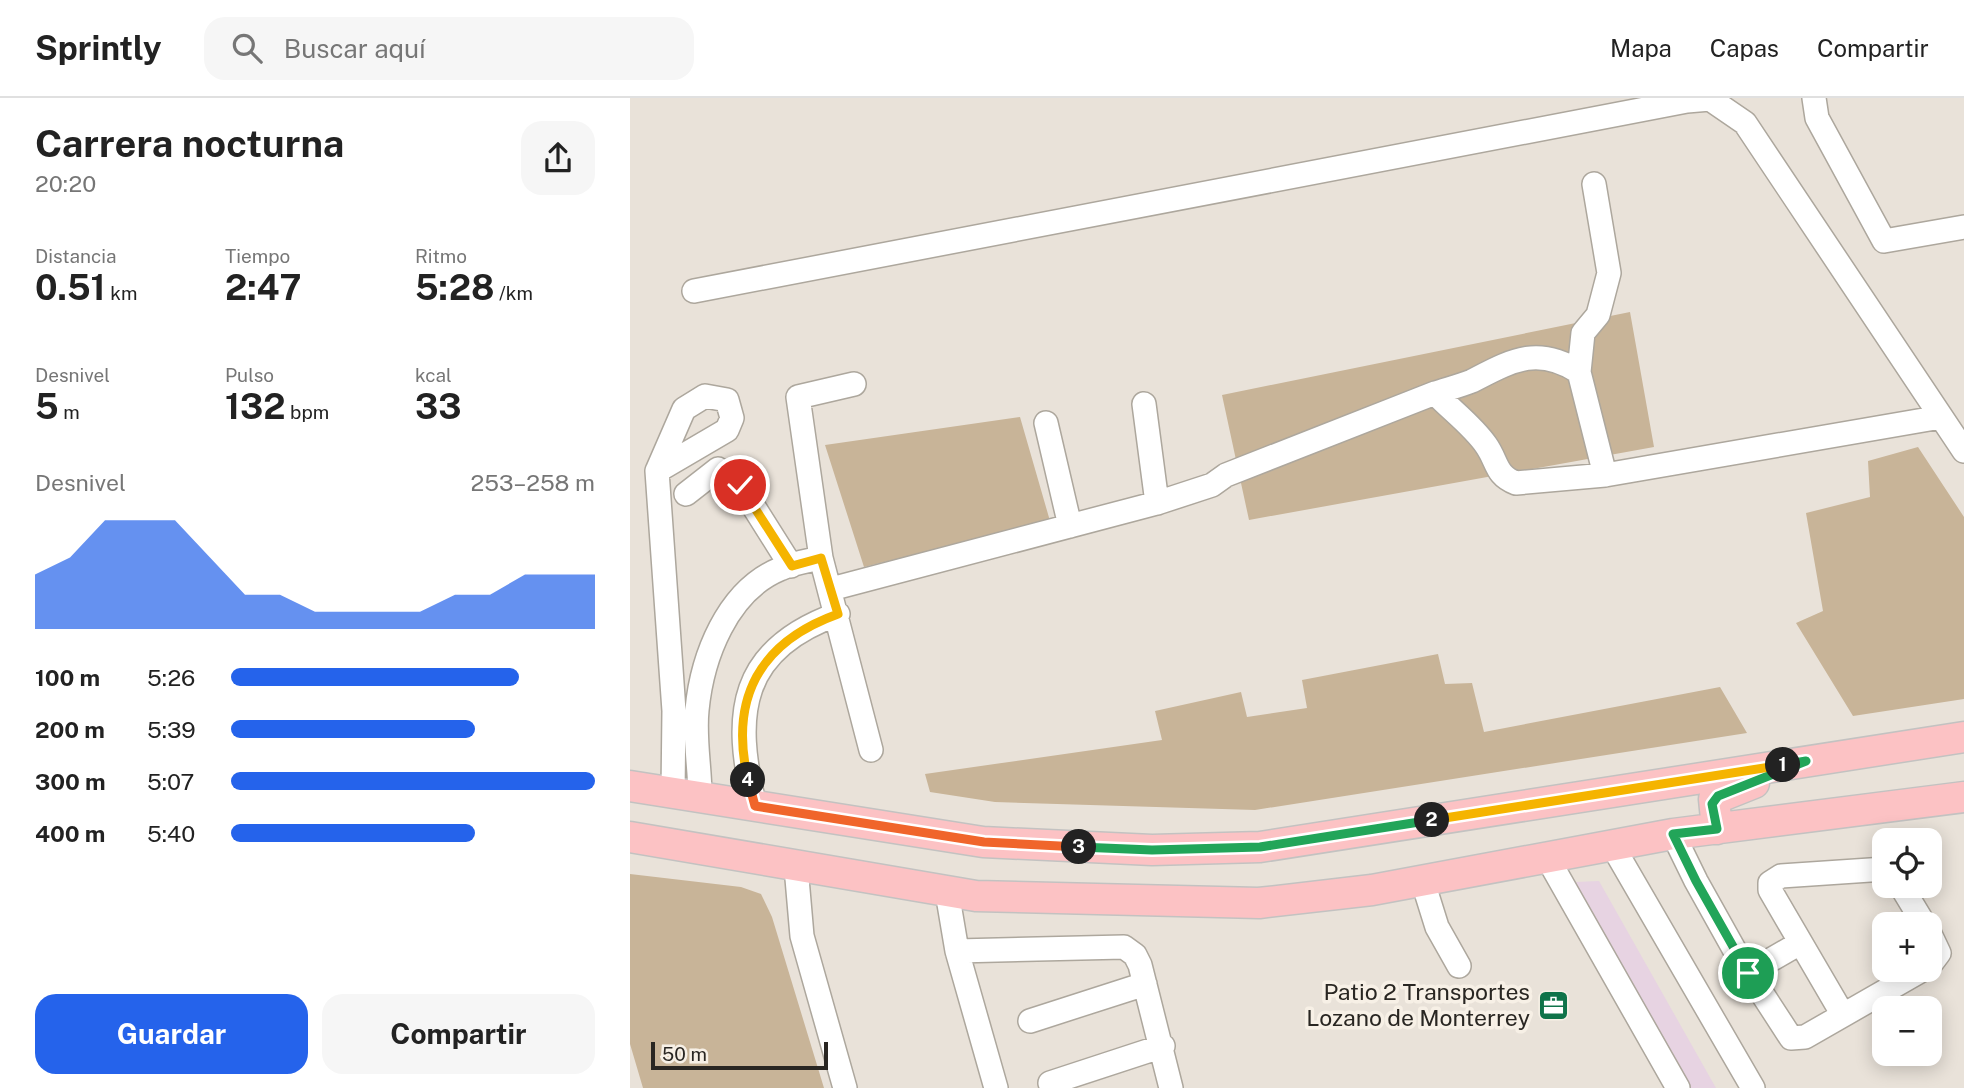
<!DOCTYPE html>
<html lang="es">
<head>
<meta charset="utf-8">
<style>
  :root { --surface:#fff; --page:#f6f6f6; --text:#222; --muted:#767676; --line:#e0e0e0; --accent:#2563eb }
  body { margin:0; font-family:"Public Sans",sans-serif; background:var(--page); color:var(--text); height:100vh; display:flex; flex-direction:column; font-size:26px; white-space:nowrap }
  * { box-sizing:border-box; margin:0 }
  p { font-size:23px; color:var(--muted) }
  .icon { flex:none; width:38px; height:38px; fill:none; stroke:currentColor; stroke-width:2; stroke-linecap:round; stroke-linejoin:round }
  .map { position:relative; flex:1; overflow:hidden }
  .details { display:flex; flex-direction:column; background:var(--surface); width:630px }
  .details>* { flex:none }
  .tools { position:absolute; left:1242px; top:730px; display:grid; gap:14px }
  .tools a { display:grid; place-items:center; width:70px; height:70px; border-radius:14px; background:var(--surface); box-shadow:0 4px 18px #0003; font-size:35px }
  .scale { position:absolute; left:21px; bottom:18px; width:177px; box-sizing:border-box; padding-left:7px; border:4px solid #292622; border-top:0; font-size:19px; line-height:24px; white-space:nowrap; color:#292622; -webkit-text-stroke:5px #f7f0e6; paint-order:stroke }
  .pin { position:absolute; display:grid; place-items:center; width:60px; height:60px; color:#fff; margin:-30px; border:4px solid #fff; border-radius:50%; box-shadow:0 2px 7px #0007 }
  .km { position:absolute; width:35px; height:35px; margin:-18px; border-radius:50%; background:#222; color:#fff; font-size:19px; line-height:35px; text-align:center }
  .round { display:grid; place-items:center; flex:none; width:74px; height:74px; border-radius:21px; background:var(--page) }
  .headline { display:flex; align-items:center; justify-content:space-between; height:119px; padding:0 35px }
  h1 { font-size:38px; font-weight:700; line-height:52px }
  .stats { display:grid; grid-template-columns:repeat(3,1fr); gap:10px; height:119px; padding:7px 35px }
  .stats div { display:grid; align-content:center }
  .stats b { font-size:35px; font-weight:700 }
  .stats small { font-size:19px; font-weight:400 }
  .stats p { font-size:19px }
  .chart { height:196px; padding:14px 35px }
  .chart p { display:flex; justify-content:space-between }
  .chart svg { width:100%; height:126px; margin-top:7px; fill:var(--accent); opacity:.7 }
  .button { display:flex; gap:14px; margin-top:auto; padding:14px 35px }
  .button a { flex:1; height:80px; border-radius:21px; background:var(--accent); color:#fff; font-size:28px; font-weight:700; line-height:80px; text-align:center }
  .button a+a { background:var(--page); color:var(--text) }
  ul { padding:0 35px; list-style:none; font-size:23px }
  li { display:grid; grid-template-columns:112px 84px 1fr; align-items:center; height:52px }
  li i { height:18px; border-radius:9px; background:var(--accent) }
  header { display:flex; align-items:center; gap:42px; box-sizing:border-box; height:98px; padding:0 35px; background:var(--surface); border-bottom:2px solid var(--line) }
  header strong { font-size:33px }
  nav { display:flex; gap:38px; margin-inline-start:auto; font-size:24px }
  .search { width:490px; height:63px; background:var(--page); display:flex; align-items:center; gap:18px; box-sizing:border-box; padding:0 24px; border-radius:21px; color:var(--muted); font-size:26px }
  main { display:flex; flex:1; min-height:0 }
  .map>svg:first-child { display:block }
  .education { fill:#e7d3e2 }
  .green { fill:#c8b498 }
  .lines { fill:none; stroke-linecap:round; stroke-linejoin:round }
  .minor-casing { stroke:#ada79d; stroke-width:26 }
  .major-casing { stroke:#c3c2c1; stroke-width:33 }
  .minor { stroke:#fff; stroke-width:23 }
  .major { stroke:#fcc2c4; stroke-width:30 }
  .split-1-casing { stroke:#fff; stroke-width:14 }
  .split-2-casing { stroke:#fff; stroke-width:14 }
  .split-3-casing { stroke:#fff; stroke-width:14 }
  .split-4-casing { stroke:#fff; stroke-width:14 }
  .split-5-casing { stroke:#fff; stroke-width:14 }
  .split-1 { stroke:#22a559; stroke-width:9 }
  .split-2 { stroke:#f5b400; stroke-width:9 }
  .split-3 { stroke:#22a559; stroke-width:9 }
  .split-4 { stroke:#f0652b; stroke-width:9 }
  .split-5 { stroke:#f5b400; stroke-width:9 }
  .labels { text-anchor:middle; stroke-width:7; stroke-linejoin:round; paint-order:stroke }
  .poi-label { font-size:23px; fill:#292622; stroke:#f7f0e6; text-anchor:end }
</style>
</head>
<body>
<header>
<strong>Sprintly</strong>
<div class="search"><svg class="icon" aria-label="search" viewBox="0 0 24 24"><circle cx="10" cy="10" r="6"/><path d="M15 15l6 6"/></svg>Buscar aquí</div>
<nav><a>Mapa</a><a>Capas</a><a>Compartir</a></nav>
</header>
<main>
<section class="details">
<div class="headline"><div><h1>Carrera nocturna</h1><p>20:20</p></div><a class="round"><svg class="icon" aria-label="share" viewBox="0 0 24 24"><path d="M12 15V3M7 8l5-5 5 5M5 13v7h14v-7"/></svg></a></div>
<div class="stats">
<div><p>Distancia</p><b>0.51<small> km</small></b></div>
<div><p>Tiempo</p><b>2:47</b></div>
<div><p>Ritmo</p><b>5:28<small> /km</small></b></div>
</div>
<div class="stats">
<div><p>Desnivel</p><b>5<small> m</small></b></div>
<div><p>Pulso</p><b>132<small> bpm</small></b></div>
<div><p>kcal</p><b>33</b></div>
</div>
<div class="chart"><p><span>Desnivel</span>253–258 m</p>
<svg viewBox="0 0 160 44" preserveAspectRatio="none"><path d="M0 44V25L10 19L20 6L30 6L40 6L50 19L60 32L70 32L80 38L90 38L100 38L110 38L120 32L130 32L140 25L150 25L160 25V44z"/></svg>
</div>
<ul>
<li><b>100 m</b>5:26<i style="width:79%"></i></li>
<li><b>200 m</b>5:39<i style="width:67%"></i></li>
<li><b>300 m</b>5:07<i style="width:100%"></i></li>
<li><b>400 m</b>5:40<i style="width:67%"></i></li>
</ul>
<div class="button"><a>Guardar</a><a>Compartir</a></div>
</section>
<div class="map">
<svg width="1334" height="990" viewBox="0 0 1334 990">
  <rect width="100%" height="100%" fill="#e9e2d9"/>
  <path class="education" d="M969 783 1086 990H1037L921 785Z"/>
  <path class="green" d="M1000 214 1024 349 619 422 592 297Z
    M390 319 420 423 234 469 195 347Z
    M1288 349 1334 419V601L1223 618 1166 525 1193 513 1176 415 1240 399 1238 363Z
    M808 556 815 586 842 585 854 634 1090 589 1117 635 625 712 365 704 300 694 295 676 532 642 525 613 611 594 617 619 677 610 672 582Z
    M0 776 111 789 131 796 142 819 194 990H13L0 946Z"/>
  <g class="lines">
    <defs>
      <path id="minor" d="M1184 0 1187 20 1254 143 1334 129
        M64 193 1057 3 1080 1 1115 25 1334 353
        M949 274 953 235 968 217 979 175 964 86
        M224 286 168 299 191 460 241 652
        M514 306 527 405
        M416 325 440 428
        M27 373 97 332 102 320 97 302 75 298 54 311 27 373 44 613 43 694
        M975 377 1311 319
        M56 396 88 371 110 387 161 468
        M201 491 527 405 582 387 596 377 805 295C817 291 830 288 842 283 881 263 907 247 949 274L975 377 886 385C865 377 868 364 856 347 843 328 821 312 805 295
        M70 698C70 670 64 640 67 612 72 559 97 493 150 471 163 465 178 463 191 460
        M125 708C102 616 109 551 208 516
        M1043 736 1066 783 1109 860 1161 940 1175 939 1292 872
        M982 747 1123 990
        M918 761 1048 990
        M166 769 172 838 215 990
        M792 781 807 829 829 868
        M1271 788 1294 826
        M317 794 327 853
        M1300 836 1309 855 1300 867
        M1118 875 1170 845
        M1213 917 1140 792V785L1151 778 1255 771
        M400 923 515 886
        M420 985 533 948
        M366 990 327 853 494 849 505 857 510 867 541 990"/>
      <path id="major" d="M0 688 353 744 522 752 630 749 1334 639
        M1087 731 1084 701 1124 685
        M0 739 346 798 629 805 742 792 1043 736 1334 699"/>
    </defs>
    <use href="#minor" class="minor-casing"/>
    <use href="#major" class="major-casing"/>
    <use href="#minor" class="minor"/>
    <use href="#major" class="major"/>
  </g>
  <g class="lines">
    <defs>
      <path id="split-1" d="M1118 875 1066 783 1043 736 1087 731 1082 706 1088 698 1176 663 1153 667"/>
      <path id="split-2" d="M802 722 1153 667"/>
      <path id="split-3" d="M449 749 522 752 630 749 802 722"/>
      <path id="split-4" d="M118 682 125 708 354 744 449 749"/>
      <path id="split-5" d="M110 387 162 468 191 460 208 516C130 544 99 600 118 682"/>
    </defs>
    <use href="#split-1" class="split-1-casing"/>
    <use href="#split-2" class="split-2-casing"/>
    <use href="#split-3" class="split-3-casing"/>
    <use href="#split-4" class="split-4-casing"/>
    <use href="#split-5" class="split-5-casing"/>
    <use href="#split-1" class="split-1"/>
    <use href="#split-2" class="split-2"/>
    <use href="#split-3" class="split-3"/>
    <use href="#split-4" class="split-4"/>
    <use href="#split-5" class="split-5"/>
  </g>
  <defs>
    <symbol id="office-square" viewBox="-11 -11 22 22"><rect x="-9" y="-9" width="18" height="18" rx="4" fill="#0f7349" stroke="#f7f0e6"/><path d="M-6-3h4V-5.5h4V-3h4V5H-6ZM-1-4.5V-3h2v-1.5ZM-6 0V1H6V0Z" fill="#fff"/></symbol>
  </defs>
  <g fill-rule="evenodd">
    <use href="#office-square" x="906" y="890" width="35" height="35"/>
  </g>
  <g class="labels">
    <g class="poi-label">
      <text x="900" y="902">Patio 2 Transportes<tspan x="900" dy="26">Lozano de Monterrey</tspan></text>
    </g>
  </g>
</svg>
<div class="tools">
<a><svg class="icon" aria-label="locate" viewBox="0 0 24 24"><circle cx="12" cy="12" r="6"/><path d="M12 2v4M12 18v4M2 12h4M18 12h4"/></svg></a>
<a>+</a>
<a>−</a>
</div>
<div class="scale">50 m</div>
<div class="pin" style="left:1118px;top:875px;background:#1e9e55"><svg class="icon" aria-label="arrive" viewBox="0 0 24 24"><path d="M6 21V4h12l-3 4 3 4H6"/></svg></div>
<div class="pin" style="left:110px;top:387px;background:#d93025"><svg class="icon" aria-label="check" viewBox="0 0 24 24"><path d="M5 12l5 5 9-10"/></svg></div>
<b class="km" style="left:1153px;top:667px">1</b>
<b class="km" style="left:802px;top:722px">2</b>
<b class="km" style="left:449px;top:749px">3</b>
<b class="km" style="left:118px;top:682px">4</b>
</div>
</main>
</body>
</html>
